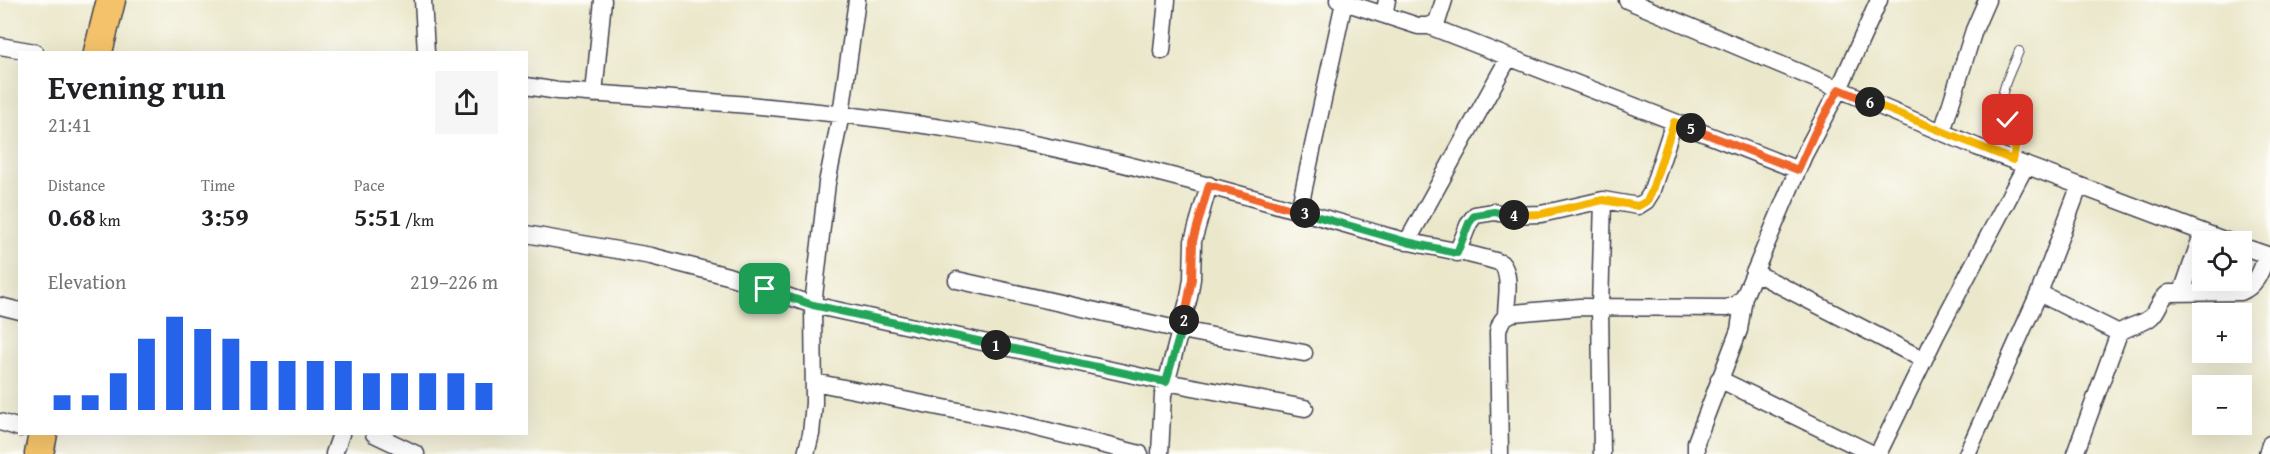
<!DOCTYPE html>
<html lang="en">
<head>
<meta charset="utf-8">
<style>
  :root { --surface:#fff; --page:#f6f6f6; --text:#202124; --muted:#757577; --accent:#2563eb }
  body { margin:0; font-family:"Gentium Book Plus",serif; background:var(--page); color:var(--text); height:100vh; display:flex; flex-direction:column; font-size:22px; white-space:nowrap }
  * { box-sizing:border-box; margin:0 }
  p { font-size:20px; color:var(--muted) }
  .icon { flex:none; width:33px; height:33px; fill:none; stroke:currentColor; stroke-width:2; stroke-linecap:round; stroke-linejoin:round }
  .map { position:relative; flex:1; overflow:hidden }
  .sheet { position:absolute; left:18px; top:51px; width:510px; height:384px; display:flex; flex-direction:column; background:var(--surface); border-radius:0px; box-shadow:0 6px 24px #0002 }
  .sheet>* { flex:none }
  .tools { position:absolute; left:2192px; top:231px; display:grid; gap:12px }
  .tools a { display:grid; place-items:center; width:60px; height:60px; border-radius:0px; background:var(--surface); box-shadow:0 6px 24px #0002; font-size:30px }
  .pin { position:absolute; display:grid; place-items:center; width:51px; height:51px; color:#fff; margin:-26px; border-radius:12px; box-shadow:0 3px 9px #0006 }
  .km { position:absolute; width:30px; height:30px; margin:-15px; border-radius:50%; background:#222; color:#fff; font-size:16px; line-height:30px; text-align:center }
  .round { display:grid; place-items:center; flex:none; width:63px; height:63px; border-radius:0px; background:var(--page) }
  .summary { display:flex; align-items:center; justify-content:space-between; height:102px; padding:0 30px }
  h1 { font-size:33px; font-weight:600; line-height:45px }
  .metrics { display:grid; grid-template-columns:repeat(3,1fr); gap:9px; height:102px; padding:6px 30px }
  .metrics div { display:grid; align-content:center }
  .metrics b { font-size:26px; font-weight:600 }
  .metrics small { font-size:16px; font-weight:400 }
  .metrics p { font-size:16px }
  .chart { height:168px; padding:12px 30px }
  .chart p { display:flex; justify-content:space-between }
  .chart svg { width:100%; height:108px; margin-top:6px; stroke:var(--accent); stroke-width:6 }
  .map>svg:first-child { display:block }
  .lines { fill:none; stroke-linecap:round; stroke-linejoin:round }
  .service-casing { stroke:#404050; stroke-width:10 }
  .minor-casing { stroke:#404050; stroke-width:19 }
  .trunk-casing { stroke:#404050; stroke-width:31 }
  .service { stroke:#fff; stroke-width:8 }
  .minor { stroke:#fff; stroke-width:16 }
  .trunk { stroke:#f3c26a; stroke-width:28 }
  .split-1-casing { stroke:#fff; stroke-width:12 }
  .split-2-casing { stroke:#fff; stroke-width:12 }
  .split-3-casing { stroke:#fff; stroke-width:12 }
  .split-4-casing { stroke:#fff; stroke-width:12 }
  .split-5-casing { stroke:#fff; stroke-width:12 }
  .split-6-casing { stroke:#fff; stroke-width:12 }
  .split-7-casing { stroke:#fff; stroke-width:12 }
  .split-1 { stroke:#22a559; stroke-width:8 }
  .split-2 { stroke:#22a559; stroke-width:8 }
  .split-3 { stroke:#f0652b; stroke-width:8 }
  .split-4 { stroke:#22a559; stroke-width:8 }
  .split-5 { stroke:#f5b400; stroke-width:8 }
  .split-6 { stroke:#f0652b; stroke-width:8 }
  .split-7 { stroke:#f5b400; stroke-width:8 }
</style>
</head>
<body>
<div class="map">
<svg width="2270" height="454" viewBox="0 0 2270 454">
  <rect width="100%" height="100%" fill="#fdfcf7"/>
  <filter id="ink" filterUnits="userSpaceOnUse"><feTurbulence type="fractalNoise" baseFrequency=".0167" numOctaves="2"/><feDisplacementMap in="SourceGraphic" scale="12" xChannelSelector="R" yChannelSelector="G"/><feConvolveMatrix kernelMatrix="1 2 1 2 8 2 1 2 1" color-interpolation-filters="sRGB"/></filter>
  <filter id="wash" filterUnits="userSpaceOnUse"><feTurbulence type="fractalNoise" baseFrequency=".008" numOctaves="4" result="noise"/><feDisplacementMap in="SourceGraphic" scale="24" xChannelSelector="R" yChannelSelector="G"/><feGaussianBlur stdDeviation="1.35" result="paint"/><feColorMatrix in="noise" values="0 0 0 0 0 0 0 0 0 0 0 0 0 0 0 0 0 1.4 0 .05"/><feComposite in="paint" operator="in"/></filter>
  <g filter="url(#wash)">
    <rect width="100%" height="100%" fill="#ebe7ca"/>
  </g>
  <g filter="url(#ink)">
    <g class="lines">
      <defs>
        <path id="service" d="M2013 160C2023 124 2005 132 2002 106 2000 89 2013 67 2019 51"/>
        <path id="minor" d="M423 0 426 52
          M1338 0 1418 26H1429L1437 22 1444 0
          M1627 0 1977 147 2229 242
          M1384 15 1387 0
          M1429 26 1798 170
          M0 46 35 52
          M1162 51 1167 0
          M526 86 558 91C693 100 828 109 962 131 1105 154 1244 195 1383 235 1422 247 1463 250 1501 263 1512 274 1506 301 1506 316
          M594 94 603 0
          M1942 132 1974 30 1987 0
          M1299 211 1344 2
          M526 234 651 256 728 276 813 305 1166 382 1305 408
          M1407 242 1509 57
          M2241 246 2270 256
          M1457 253 1469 223 1475 215 1494 212 1510 215 1541 214 1603 200 1638 206 1646 201 1651 193 1674 122
          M1754 272 1924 360
          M957 280 1181 330 1304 353
          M2182 292 2203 232
          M2039 293 2119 333
          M0 306 20 311
          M1719 379 1873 454
          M814 382 1009 421 1140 454
          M0 422 20 428
          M374 434 416 454
          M334 454 341 434
          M806 454 811 434 814 403 813 305 827 183 841 114 857 0
          M1160 454 1163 395 1189 297 1192 279 1193 241 1209 185
          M1500 454 1498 332C1500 321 1503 317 1513 313L1580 307 1727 308 1737 304 1744 297 1804 155 1839 89 1879 0
          M1602 454 1600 307 1603 200
          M1696 454V442L1739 330 1744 297
          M1878 454 1936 335 2026 165
          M1967 454 2039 293 2079 187
          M2075 454 2119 333C2129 325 2142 325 2151 317 2160 309 2158 300 2169 293L2241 292C2257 285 2261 271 2267 255
          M2267 454 2270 444"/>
        <path id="trunk" d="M98 52 111 0
          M39 454 43 434"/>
      </defs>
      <use href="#service" class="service-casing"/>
      <use href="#minor" class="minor-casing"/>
      <use href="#trunk" class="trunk-casing"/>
      <use href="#service" class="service"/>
      <use href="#minor" class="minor"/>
      <use href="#trunk" class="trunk"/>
    </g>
  </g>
  <g class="lines" filter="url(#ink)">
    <defs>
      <path id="split-1" d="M765 289 813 305 996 345"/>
      <path id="split-2" d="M996 345 1166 382 1184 320"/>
      <path id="split-3" d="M1184 320 1192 279 1193 241 1209 185 1305 213"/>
      <path id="split-4" d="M1305 213 1407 242 1457 253 1469 223 1475 215 1494 212 1514 215"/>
      <path id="split-5" d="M1514 215 1541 214 1603 200 1638 206 1647 201 1651 193 1674 122 1691 128"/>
      <path id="split-6" d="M1691 128 1798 170 1814 134 1839 89 1870 102"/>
      <path id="split-7" d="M1870 102 2013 160 2017 138 2008 120"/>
    </defs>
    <use href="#split-1" class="split-1-casing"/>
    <use href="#split-2" class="split-2-casing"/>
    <use href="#split-3" class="split-3-casing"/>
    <use href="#split-4" class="split-4-casing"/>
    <use href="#split-5" class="split-5-casing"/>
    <use href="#split-6" class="split-6-casing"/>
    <use href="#split-7" class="split-7-casing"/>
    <use href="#split-1" class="split-1"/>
    <use href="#split-2" class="split-2"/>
    <use href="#split-3" class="split-3"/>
    <use href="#split-4" class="split-4"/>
    <use href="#split-5" class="split-5"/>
    <use href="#split-6" class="split-6"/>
    <use href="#split-7" class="split-7"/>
  </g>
</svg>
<div class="tools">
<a><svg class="icon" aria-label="locate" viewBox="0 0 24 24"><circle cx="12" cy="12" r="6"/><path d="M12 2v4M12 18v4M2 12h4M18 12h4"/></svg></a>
<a>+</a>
<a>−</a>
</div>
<div class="pin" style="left:765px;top:289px;background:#1e9e55"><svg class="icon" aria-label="arrive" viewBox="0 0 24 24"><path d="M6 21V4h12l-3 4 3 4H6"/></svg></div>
<div class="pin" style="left:2008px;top:120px;background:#d93025"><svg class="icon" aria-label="check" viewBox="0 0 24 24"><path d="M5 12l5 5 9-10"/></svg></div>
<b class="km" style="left:996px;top:345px">1</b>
<b class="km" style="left:1184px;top:320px">2</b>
<b class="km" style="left:1305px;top:213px">3</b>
<b class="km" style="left:1514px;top:215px">4</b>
<b class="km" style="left:1691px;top:128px">5</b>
<b class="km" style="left:1870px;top:102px">6</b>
<section class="sheet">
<div class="summary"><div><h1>Evening run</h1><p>21:41</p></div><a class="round"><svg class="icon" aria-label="share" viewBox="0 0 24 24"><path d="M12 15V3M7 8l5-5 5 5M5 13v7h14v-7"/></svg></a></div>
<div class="metrics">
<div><p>Distance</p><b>0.68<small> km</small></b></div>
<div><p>Time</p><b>3:59</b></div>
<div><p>Pace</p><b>5:51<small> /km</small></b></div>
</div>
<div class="chart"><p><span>Elevation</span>219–226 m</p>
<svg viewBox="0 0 160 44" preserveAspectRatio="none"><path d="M5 44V38M15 44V38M25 44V29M35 44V15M45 44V6M55 44V11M65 44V15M75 44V24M85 44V24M95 44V24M105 44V24M115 44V29M125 44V29M135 44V29M145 44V29M155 44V33"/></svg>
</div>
</section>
</div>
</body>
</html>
